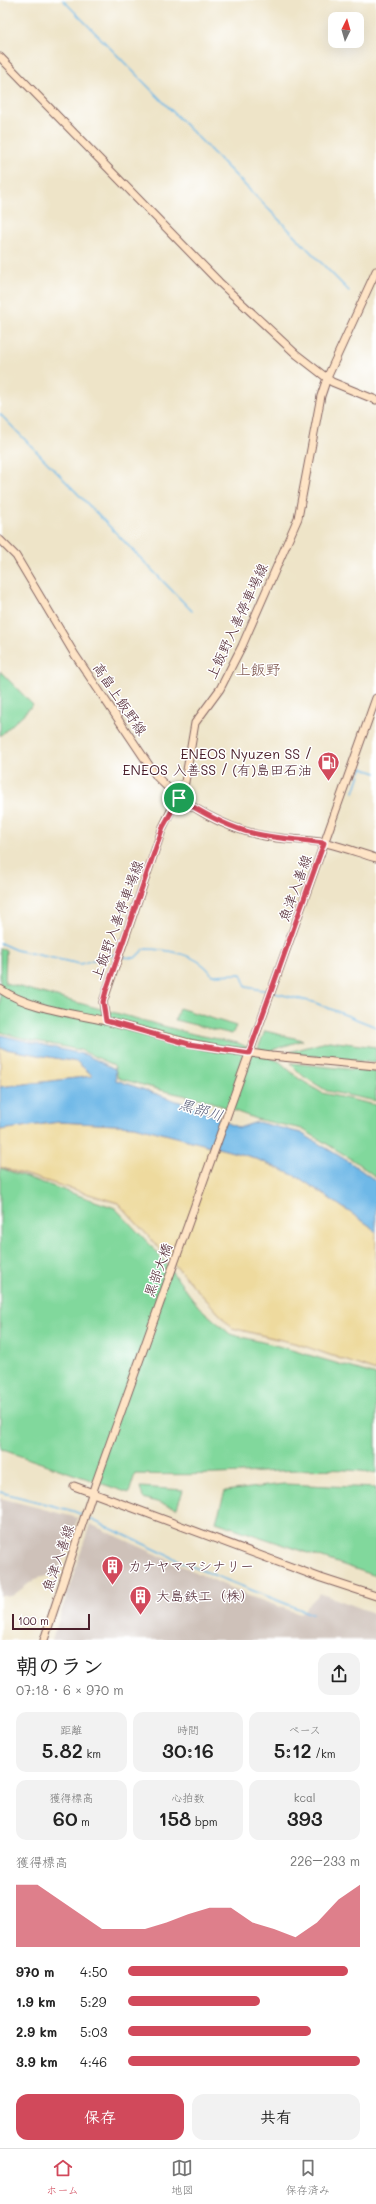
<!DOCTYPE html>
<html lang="ja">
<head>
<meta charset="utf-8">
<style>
  :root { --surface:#fff; --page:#f2f2f2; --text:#222; --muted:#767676; --line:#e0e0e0; --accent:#d1495b }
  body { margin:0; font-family:Mali,"Klee One",sans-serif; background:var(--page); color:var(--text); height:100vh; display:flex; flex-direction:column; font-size:15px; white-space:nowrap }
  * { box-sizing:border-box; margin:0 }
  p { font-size:13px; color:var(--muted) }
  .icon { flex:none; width:22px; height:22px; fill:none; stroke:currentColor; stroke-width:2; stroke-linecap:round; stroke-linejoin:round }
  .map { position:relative; height:1640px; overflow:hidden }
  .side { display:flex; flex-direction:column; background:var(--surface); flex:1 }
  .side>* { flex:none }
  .needle { width:26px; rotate:5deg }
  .tools { position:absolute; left:328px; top:12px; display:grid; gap:8px }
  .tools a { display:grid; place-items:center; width:36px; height:36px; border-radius:8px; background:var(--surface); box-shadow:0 4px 16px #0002; font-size:20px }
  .scale { position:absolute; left:12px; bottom:10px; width:78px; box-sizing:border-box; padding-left:4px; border:2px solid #4a1f2b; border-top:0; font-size:11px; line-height:14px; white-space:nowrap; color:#4a1f2b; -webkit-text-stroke:3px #fff; paint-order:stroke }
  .pin { position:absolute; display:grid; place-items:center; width:34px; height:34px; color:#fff; margin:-17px; border:2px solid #fff; border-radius:50%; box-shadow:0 1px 4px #0007 }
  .round { display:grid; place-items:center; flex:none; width:42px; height:42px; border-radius:12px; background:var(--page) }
  .headline { display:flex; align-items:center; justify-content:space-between; height:68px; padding:0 16px }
  h1 { font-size:22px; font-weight:600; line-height:30px }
  .metrics { display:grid; grid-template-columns:repeat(3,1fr); gap:6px; height:68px; padding:4px 16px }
  .metrics div { display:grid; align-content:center; border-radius:10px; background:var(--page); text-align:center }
  .metrics b { font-size:20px; font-weight:600 }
  .metrics small { font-size:11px; font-weight:400 }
  .metrics p { font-size:11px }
  .chart { height:112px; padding:8px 16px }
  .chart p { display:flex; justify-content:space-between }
  .chart svg { width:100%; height:72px; margin-top:4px; fill:var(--accent); opacity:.7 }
  .cta { display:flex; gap:8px; margin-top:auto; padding:8px 16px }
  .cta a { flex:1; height:46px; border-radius:12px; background:var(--accent); color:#fff; font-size:16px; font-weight:600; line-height:46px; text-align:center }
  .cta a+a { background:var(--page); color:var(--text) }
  ul { padding:0 16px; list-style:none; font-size:13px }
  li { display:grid; grid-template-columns:64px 48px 1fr; align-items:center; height:30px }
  li i { height:10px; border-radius:5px; background:var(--accent) }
  .tabs { display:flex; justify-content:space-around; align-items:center; height:56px; border-top:1px solid var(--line); background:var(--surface); font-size:11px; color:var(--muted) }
  .tabs a { display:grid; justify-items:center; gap:2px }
  .tabs .on { color:var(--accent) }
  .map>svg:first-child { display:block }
  .industrial { fill:#cec1b9 }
  .green { fill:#81d89c; stroke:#667c64 }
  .sand { fill:#eeda9e; stroke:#9c7c64 }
  .water { fill:#6eb8e7; stroke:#5c6c89 }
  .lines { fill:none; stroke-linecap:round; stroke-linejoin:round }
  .stream { stroke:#6eb8e7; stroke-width:1.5 }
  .secondary-casing { stroke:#836462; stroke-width:9 }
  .secondary { stroke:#fee4c6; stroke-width:7 }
  .route-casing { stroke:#fff; stroke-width:8 }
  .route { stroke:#d1495b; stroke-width:5 }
  .labels { text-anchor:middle; stroke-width:3; stroke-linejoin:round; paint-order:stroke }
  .street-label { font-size:14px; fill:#4a1f2b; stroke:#fff }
  .poi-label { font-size:14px; fill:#4a1f2b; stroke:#fff; text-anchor:start }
  .neighbourhood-label { font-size:15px; fill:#795047; stroke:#fff }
  .water-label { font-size:15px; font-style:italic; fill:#585c76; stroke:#fff }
</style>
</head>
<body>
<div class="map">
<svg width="376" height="1640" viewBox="0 0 376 1640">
  <rect width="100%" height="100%" fill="#fff"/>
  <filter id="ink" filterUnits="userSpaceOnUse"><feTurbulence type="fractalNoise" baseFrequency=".025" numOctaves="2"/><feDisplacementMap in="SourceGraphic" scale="8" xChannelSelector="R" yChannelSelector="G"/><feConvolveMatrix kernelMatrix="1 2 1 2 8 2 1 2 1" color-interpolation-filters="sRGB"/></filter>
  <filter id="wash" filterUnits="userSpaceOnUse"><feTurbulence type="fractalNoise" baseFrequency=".012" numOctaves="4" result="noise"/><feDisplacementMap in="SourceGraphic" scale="16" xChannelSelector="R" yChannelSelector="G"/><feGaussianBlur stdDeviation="0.9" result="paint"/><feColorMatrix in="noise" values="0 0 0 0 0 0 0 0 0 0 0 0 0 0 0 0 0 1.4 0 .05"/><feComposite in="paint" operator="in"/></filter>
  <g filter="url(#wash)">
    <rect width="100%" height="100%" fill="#eee4c8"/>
    <path class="industrial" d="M0 1498 78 1518 57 1573 35 1579 12 1596H0Z
      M90 1524 246 1595 300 1614 320 1593 376 1614V1640H52Z"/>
    <path class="green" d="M0 671 33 705 0 736Z
      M0 948 6 951 5 983 193 1034 238 1043 280 1062 298 1078 322 1093 376 1105V1177L350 1158 302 1129 256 1119 206 1100 164 1091 118 1078 114 1065 80 1050 26 1039 0 1032Z
      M179 1008 236 1026 232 1034 175 1020Z
      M265 1031 303 1040 266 1052 258 1048Z
      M329 1041 376 1047V1063L286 1053Z
      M290 1063 376 1072V1101L327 1091 303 1076Z
      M0 1168 115 1208 156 1251 199 1307 230 1334 278 1346 376 1375V1473C331 1466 287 1471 242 1473 206 1475 170 1475 135 1474L129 1493 0 1449Z
      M284 1484 376 1488V1576L216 1522 225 1491Z
      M140 1487 183 1490 177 1508 143 1498Z"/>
    <path class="sand" d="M0 1048 77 1062 93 1076 0 1087Z
      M59 1122 135 1126 252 1157 298 1177 370 1226 376 1233V1371L298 1344 232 1328 118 1203 0 1167V1130Z"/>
    <path class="water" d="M0 1035 86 1055 115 1069 116 1080 194 1107 239 1128 257 1122 301 1133 351 1163 376 1181V1233L370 1226 298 1177 252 1157 135 1126 59 1122 0 1130V1087L93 1076 77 1062 0 1048Z"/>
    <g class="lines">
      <path class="stream" d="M63 0 349 291
        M0 414 192 611
        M354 792 362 768 376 773
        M0 943 16 950 80 964C93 962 100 954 116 955
        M122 957 135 958 144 949C167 949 199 954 212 975L241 974 246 987 268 991
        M274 993 313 1002 376 1027
        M0 1492 73 1511 83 1515
        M88 1518 191 1566 312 1614"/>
    </g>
  </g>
  <g filter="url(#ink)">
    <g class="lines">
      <defs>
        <path id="secondary" d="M0 57 219 282 296 354 332 382 376 400
          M376 271 327 378 321 396 298 518 242 646 220 689 195 723 185 782 163 827 103 1002 106 1021 189 1043 222 1049 271 1056 376 1066
          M0 540 16 556 75 655 157 777C184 806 226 829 265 836 285 840 306 839 326 843 343 847 359 853 376 858
          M0 989C30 1009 71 1013 106 1021
          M74 1486 321 1578 376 1596
          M44 1640 95 1485 376 698"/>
      </defs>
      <use href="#secondary" class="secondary-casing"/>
      <use href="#secondary" class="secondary"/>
    </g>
  </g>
  <g class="lines" filter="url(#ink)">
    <defs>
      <path id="route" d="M179 798C199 811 222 824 245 831 270 839 298 839 324 843L249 1053 189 1044 106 1021 103 1002 106 991 163 827Z"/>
    </defs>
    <use href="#route" class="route-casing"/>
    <use href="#route" class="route"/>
  </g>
  <defs>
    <symbol id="fuel-pin" viewBox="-11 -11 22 30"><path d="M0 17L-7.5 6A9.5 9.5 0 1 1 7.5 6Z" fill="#d1495b" stroke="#fff"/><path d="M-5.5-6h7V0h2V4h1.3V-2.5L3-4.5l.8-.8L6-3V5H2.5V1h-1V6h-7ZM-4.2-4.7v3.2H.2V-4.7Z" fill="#fff"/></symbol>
    <symbol id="building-pin" viewBox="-11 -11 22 30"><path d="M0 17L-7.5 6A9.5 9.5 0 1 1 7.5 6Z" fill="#d1495b" stroke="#fff"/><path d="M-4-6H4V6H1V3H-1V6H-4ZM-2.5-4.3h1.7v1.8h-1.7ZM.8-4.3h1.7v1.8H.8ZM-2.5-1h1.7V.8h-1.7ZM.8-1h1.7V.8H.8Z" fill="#fff"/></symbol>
  </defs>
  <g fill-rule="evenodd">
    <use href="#fuel-pin" x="316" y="750" width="25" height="34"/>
    <use href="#building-pin" x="100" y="1554" width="25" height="34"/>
    <use href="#building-pin" x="128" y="1584" width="25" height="34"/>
  </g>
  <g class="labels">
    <g class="street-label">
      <text transform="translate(237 621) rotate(-65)" y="5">上飯野入善停車場線</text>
      <text transform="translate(120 699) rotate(56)" y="5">高畠上飯野線</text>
      <text transform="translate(295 888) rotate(-70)" y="5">魚津入善線</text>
      <text transform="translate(117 920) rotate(-70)" y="5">上飯野入善停車場線</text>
      <text transform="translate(158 1270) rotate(-70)" y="5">黒部大橋</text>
      <text transform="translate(58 1558) rotate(-71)" y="5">魚津入善線</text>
    </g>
    <g class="poi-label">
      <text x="312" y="759" text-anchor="end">ENEOS Nyuzen SS /<tspan x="312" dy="16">ENEOS 入善SS / (有)島田石油</tspan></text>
      <text x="128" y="1571">カナヤママシナリー</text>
      <text x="156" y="1601">大島鉄工（株）</text>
    </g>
    <g class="neighbourhood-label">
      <text x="258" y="675">上飯野</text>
    </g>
    <g class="water-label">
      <text transform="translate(201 1110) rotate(17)" y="5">黒部川</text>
    </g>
  </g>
</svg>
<div class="tools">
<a><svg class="needle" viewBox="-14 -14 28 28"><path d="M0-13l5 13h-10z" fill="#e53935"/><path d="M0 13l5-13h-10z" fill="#767676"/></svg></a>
</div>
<div class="scale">100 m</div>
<div class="pin" style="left:179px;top:798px;background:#1e9e55"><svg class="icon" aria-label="arrive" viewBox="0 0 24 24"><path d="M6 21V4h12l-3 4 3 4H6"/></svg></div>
</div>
<section class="side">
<div class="headline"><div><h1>朝のラン</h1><p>07:18 · 6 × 970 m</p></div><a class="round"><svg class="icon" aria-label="share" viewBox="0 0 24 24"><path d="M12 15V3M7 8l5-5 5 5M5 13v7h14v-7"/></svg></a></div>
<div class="metrics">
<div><p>距離</p><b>5.82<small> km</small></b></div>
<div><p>時間</p><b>30:16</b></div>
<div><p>ペース</p><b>5:12<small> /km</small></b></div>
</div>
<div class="metrics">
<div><p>獲得標高</p><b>60<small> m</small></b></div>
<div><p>心拍数</p><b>158<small> bpm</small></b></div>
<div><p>kcal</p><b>393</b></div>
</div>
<div class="chart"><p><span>獲得標高</span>226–233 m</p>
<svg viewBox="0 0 160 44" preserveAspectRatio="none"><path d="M0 44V6L10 6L20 15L30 24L40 33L50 33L60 33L70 29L80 24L90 20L100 20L110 29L120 33L130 38L140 29L150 15L160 6V44z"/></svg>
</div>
<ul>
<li><b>970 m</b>4:50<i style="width:95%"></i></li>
<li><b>1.9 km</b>5:29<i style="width:57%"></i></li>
<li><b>2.9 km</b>5:03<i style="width:79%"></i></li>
<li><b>3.9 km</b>4:46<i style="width:100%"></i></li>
</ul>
<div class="cta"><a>保存</a><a>共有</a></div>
</section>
<nav class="tabs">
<a class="on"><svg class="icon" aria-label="home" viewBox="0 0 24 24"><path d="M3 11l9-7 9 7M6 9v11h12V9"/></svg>ホーム</a>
<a><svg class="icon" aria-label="map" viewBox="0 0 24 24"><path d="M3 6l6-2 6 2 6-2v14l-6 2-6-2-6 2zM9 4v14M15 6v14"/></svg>地図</a>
<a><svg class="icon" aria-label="saved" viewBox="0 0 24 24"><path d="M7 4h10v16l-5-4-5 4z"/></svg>保存済み</a>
</nav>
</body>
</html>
